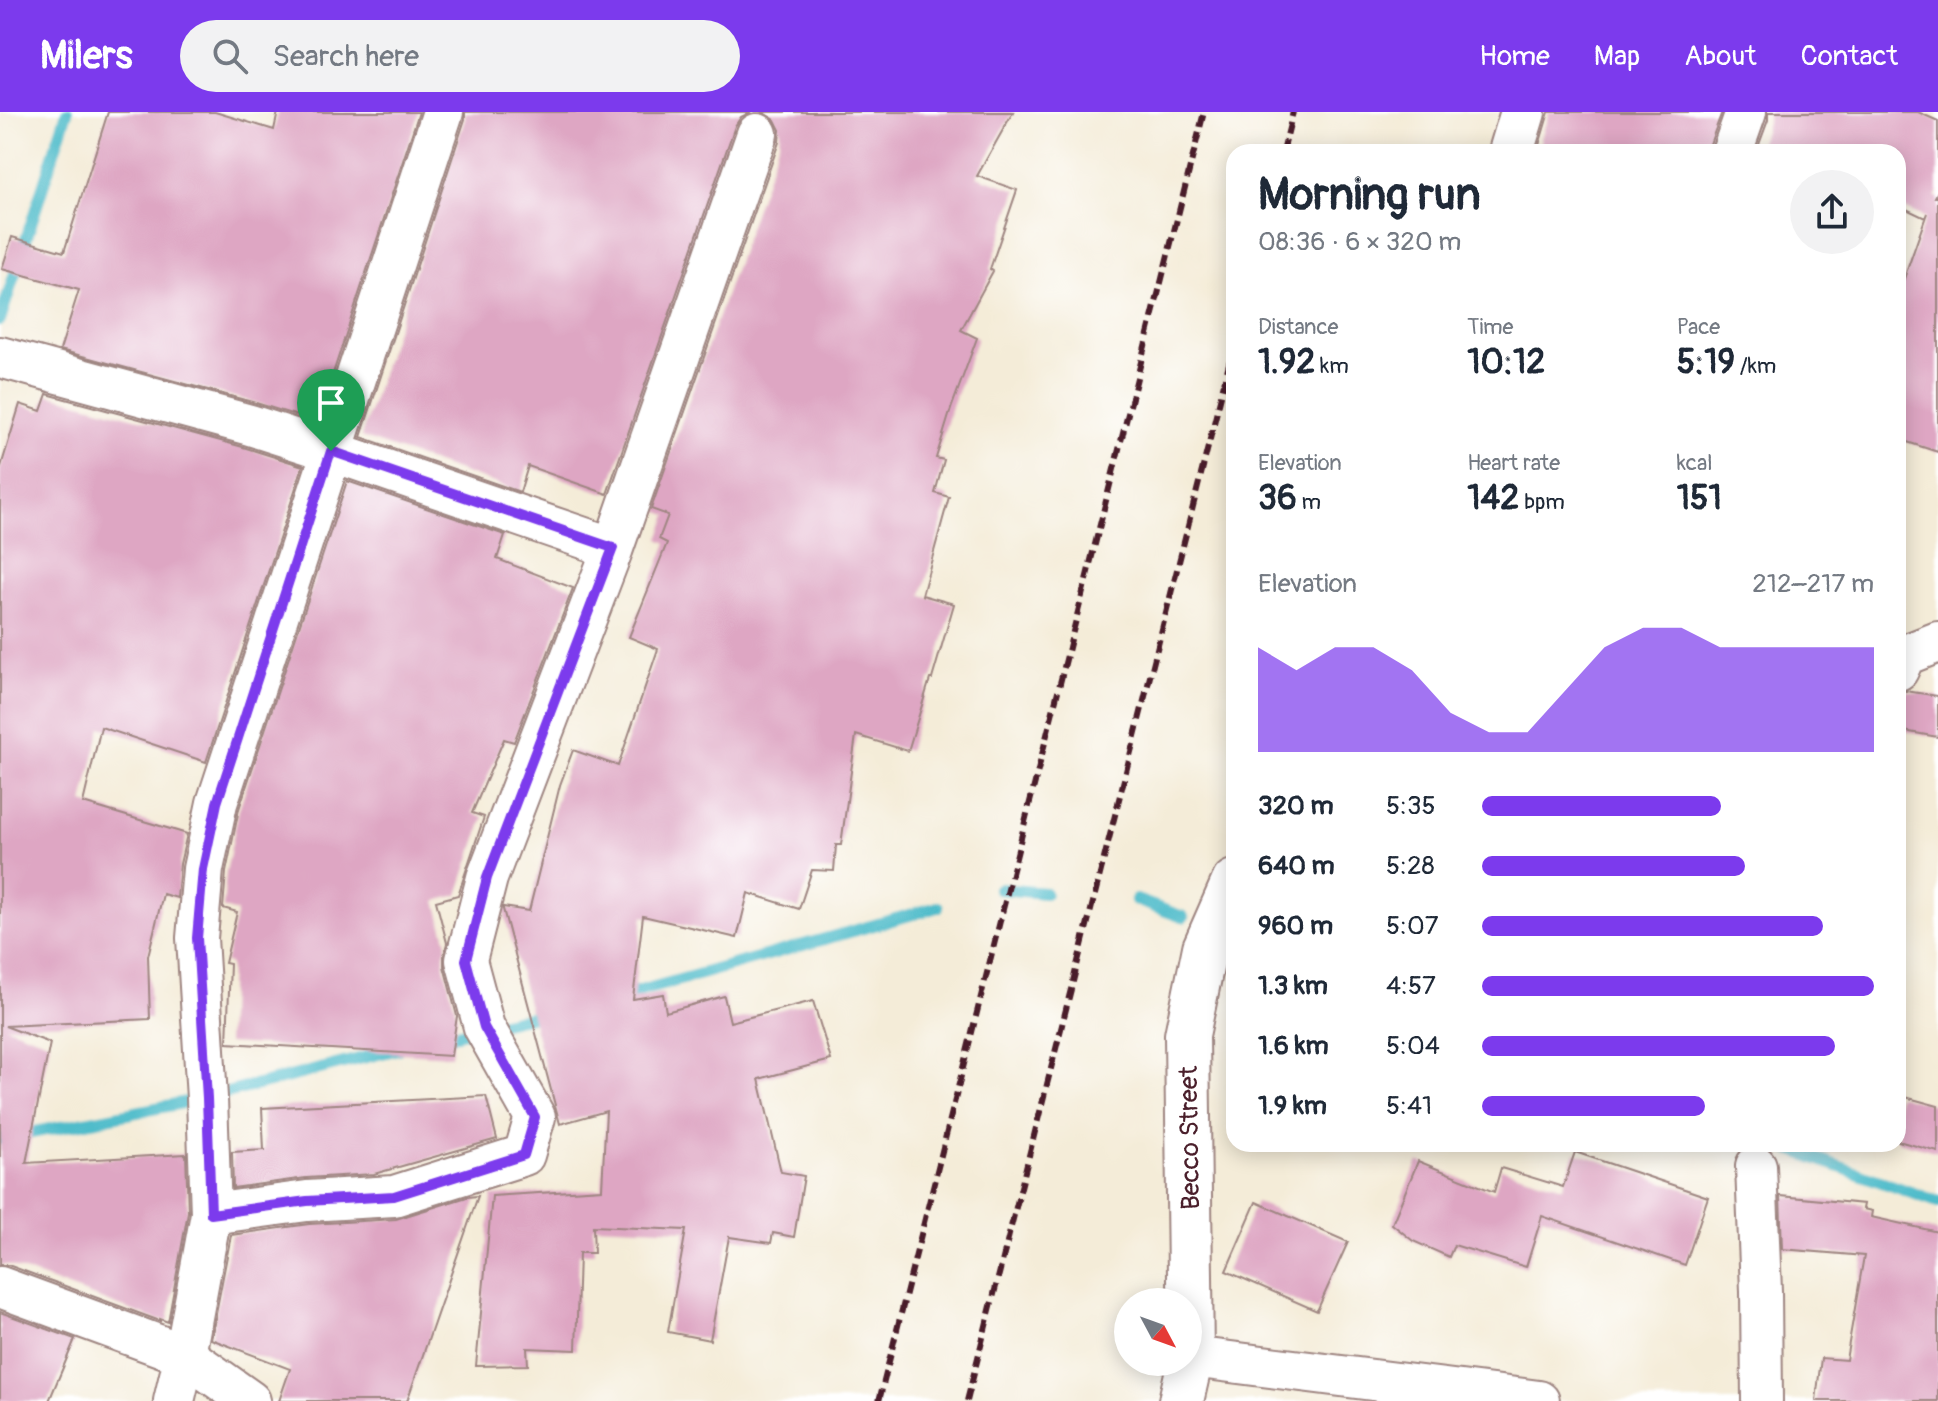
<!DOCTYPE html>
<html lang="en">
<head>
<meta charset="utf-8">
<style>
  :root { --surface:#fff; --page:#f2f2f3; --text:#1f2937; --muted:#747a83; --accent:#7c3aed }
  body { margin:0; font-family:Pangolin,sans-serif; background:var(--page); color:var(--text); height:100vh; display:flex; flex-direction:column; font-size:30px; white-space:nowrap }
  * { box-sizing:border-box; margin:0 }
  p { font-size:26px; color:var(--muted) }
  .icon { flex:none; width:44px; height:44px; fill:none; stroke:currentColor; stroke-width:2; stroke-linecap:round; stroke-linejoin:round }
  .map { position:relative; flex:1; overflow:hidden }
  .drawer { position:absolute; left:1226px; top:32px; width:680px; height:1008px; display:flex; flex-direction:column; background:var(--surface); border-radius:24px; box-shadow:0 4px 20px #0003 }
  .drawer>* { flex:none }
  .needle { width:52px; rotate:131deg }
  .buttons { position:absolute; left:1114px; top:1176px; display:grid; gap:16px }
  .buttons a { display:grid; place-items:center; width:88px; height:88px; border-radius:50%; background:var(--surface); box-shadow:0 4px 20px #0003; font-size:40px }
  .pin { position:absolute; display:grid; place-items:center; width:68px; height:68px; color:#fff; margin:-82px -34px; border-radius:50% 50% 50% 0; rotate:-45deg; box-shadow:0 0 8px #0007 }
  .pin .icon { rotate:45deg }
  .round { display:grid; place-items:center; flex:none; width:84px; height:84px; border-radius:42px; background:var(--page) }
  .head { display:flex; align-items:center; justify-content:space-between; height:136px; padding:0 32px }
  h1 { font-size:44px; font-weight:700; line-height:60px }
  .figures { display:grid; grid-template-columns:repeat(3,1fr); gap:12px; height:136px; padding:8px 32px }
  .figures div { display:grid; align-content:center }
  .figures b { font-size:34px; font-weight:700 }
  .figures small { font-size:22px; font-weight:400 }
  .figures p { font-size:22px }
  .chart { height:224px; padding:16px 32px }
  .chart p { display:flex; justify-content:space-between }
  .chart svg { width:100%; height:144px; margin-top:8px; fill:var(--accent); opacity:.7 }
  ul { padding:0 32px; list-style:none; font-size:26px }
  li { display:grid; grid-template-columns:128px 96px 1fr; align-items:center; height:60px }
  li i { height:20px; border-radius:10px; background:var(--accent) }
  header { display:flex; align-items:center; gap:48px; box-sizing:border-box; height:112px; padding:0 40px; background:var(--accent); color:#fff }
  header strong { font-size:38px }
  nav { display:flex; gap:44px; margin-inline-start:auto; font-size:28px }
  .search { width:560px; height:72px; background:var(--page); display:flex; align-items:center; gap:20px; box-sizing:border-box; padding:0 28px; border-radius:44px; color:var(--muted); font-size:30px }
  .map>svg:first-child { display:block }
  .lines { fill:none; stroke-linecap:round; stroke-linejoin:round }
  .stream { stroke:#4fbcca; stroke-width:12 }
  .building { fill:#dea6c3 }
  .minor-casing { stroke:#9f8682; stroke-width:44 }
  .tertiary-casing { stroke:#9f8682; stroke-width:48 }
  .minor { stroke:#fff; stroke-width:40 }
  .tertiary { stroke:#fff; stroke-width:44 }
  .rail { stroke:#4a1f2b; stroke-width:6; stroke-dasharray:12 6; stroke-linecap:butt }
  .route-casing { stroke:#fff; stroke-width:16 }
  .route { stroke:#7c3aed; stroke-width:10 }
  .labels { text-anchor:middle; stroke-width:6; stroke-linejoin:round; paint-order:stroke }
  .street-label { font-size:26px; fill:#4a1f2b; stroke:#fff }
</style>
</head>
<body>
<header>
<strong>Milers</strong>
<div class="search"><svg class="icon" aria-label="search" viewBox="0 0 24 24"><circle cx="10" cy="10" r="6"/><path d="M15 15l6 6"/></svg>Search here</div>
<nav><a>Home</a><a>Map</a><a>About</a><a>Contact</a></nav>
</header>
<div class="map">
<svg width="1938" height="1289" viewBox="0 0 1938 1289">
  <rect width="100%" height="100%" fill="#fff"/>
  <filter id="ink" filterUnits="userSpaceOnUse"><feTurbulence type="fractalNoise" baseFrequency=".0125" numOctaves="2"/><feDisplacementMap in="SourceGraphic" scale="16" xChannelSelector="R" yChannelSelector="G"/><feConvolveMatrix kernelMatrix="1 2 1 2 8 2 1 2 1" color-interpolation-filters="sRGB"/></filter>
  <filter id="wash" filterUnits="userSpaceOnUse"><feTurbulence type="fractalNoise" baseFrequency=".006" numOctaves="4" result="noise"/><feDisplacementMap in="SourceGraphic" scale="32" xChannelSelector="R" yChannelSelector="G"/><feGaussianBlur stdDeviation="1.8" result="paint"/><feColorMatrix in="noise" values="0 0 0 0 0 0 0 0 0 0 0 0 0 0 0 0 0 1.4 0 .05"/><feComposite in="paint" operator="in"/></filter>
  <g filter="url(#wash)">
    <rect width="100%" height="100%" fill="#f4ecd8"/>
    <g class="lines">
      <path class="stream" d="M0 208 67 0
        M999 777 1045 781
        M1136 788 1183 805
        M619 885 938 795
        M439 926 546 901
        M0 1027 207 986 398 937
        M1776 1032 1938 1090"/>
    </g>
    <g id="blocks">
      <path class="building" d="M108 0H215L274 18 278 0H419L317 310 256 291 60 238 79 178 2 157 12 125 64 140Z
        M465 0H751L741 5 735 14 607 382 528 354 520 380 361 325 465 7Z
        M762 0H1013L977 64 1017 78 990 157 993 159 961 218 977 226 951 297 936 346 944 348 935 381 949 385 922 483 954 492 932 567H930L908 639 856 623 841 733H836L834 759 812 758 799 797 748 781 737 826 643 804 633 887 663 882 666 900 724 884 730 910 813 889 831 948 759 967 781 1060 804 1064 794 1125 773 1121 771 1131 729 1125 710 1228 668 1220 686 1118 593 1114 594 1141H579L576 1238 527 1236 528 1253 476 1254 492 1084 602 1077 606 999 560 1012 503 797V795L529 799 560 673 573 638 618 654 658 537 629 525 667 431 659 427 668 403 651 397 779 30 780 18 775 8Z
        M1549 0H1722L1710 32V40H1537Z
        M1768 0H1918L1938 9V79L1935 85H1938V340L1898 327V184L1927 101 1925 106 1898 93V40H1760L1757 38 1768 8Z
        M47 282 243 335 303 354 206 650 101 615 83 691 187 722 180 752 177 786 163 782 148 844 150 907 5 914 50 931 26 1051 186 1042 188 1100 168 1210 160 1207V1209L8 1153H0V358L20 292 41 299Z
        M347 369 505 423 497 447 573 476 514 630 504 627 472 701 484 705 458 783 436 789 447 831 444 843V854L457 904 451 944 227 931 230 852 225 851 237 800 223 796 226 760 239 697Z
        M1906 579 1938 584V625L1898 618V581Z
        M1898 983 1938 994V1040L1898 1029Z
        M486 984 497 1027 374 1062 306 1066 233 1076 232 1040 266 1038H264L262 996Z
        M1575 1040 1708 1085 1685 1153 1542 1104 1526 1155 1454 1133 1449 1145 1413 1129 1392 1112 1418 1049 1494 1080 1501 1056 1563 1075Z
        M478 1084 407 1289H279L290 1257 211 1227 231 1123 309 1112 396 1107 467 1085Z
        M1780 1084 1864 1092 1863 1097 1872 1099 1871 1105 1938 1120V1289H1816L1821 1246 1846 1248 1864 1144 1782 1137Z
        M1256 1090 1348 1130 1317 1199 1226 1159Z
        M0 1200 75 1227 49 1289H0Z"/>
    </g>
  </g>
  <g filter="url(#ink)">
    <use href="#blocks" fill-opacity="0" stroke="#9f8682" stroke-width="2"/>
    <g class="lines">
      <defs>
        <path id="minor" d="M1732 40 1746 0
          M0 245 250 313 331 339 613 436
          M1898 558 1905 543 1938 530
          M1756 1054 1761 1179 1762 1289
          M211 1102 307 1089 394 1084 524 1043 535 1005 484 915 466 848 487 766 613 436 757 22
          M0 1175 185 1243 250 1289
          M1191 1245 1539 1289
          M174 1289 185 1243 211 1102 207 986 197 826 203 757 217 691 443 0"/>
        <path id="tertiary" d="M1511 40 1523 0
          M1181 1289 1191 1245 1187 923 1205 836 1234 770"/>
      </defs>
      <use href="#minor" class="minor-casing"/>
      <use href="#tertiary" class="tertiary-casing"/>
      <use href="#minor" class="minor"/>
      <use href="#tertiary" class="tertiary"/>
      <path class="rail" d="M1283 40 1293 0
        M879 1289 1204 0
        M967 1289 1234 232"/>
    </g>
  </g>
  <g class="lines" filter="url(#ink)">
    <defs>
      <path id="route" d="M331 339 613 436 487 766 466 848 484 915 535 1005 524 1043 394 1084 307 1089 211 1102 207 986 197 826 203 757 217 691Z"/>
    </defs>
    <use href="#route" class="route-casing"/>
    <use href="#route" class="route"/>
  </g>
  <g class="labels">
    <g class="street-label">
      <text transform="translate(1189 1026) rotate(-91)" y="9">Becco Street</text>
    </g>
  </g>
</svg>
<div class="buttons">
<a><svg class="needle" viewBox="-14 -14 28 28"><path d="M0-13l5 13h-10z" fill="#e53935"/><path d="M0 13l5-13h-10z" fill="#747a83"/></svg></a>
</div>
<div class="pin" style="left:331px;top:339px;background:#1e9e55"><svg class="icon" aria-label="arrive" viewBox="0 0 24 24"><path d="M6 21V4h12l-3 4 3 4H6"/></svg></div>
<section class="drawer">
<div class="head"><div><h1>Morning run</h1><p>08:36 · 6 × 320 m</p></div><a class="round"><svg class="icon" aria-label="share" viewBox="0 0 24 24"><path d="M12 15V3M7 8l5-5 5 5M5 13v7h14v-7"/></svg></a></div>
<div class="figures">
<div><p>Distance</p><b>1.92<small> km</small></b></div>
<div><p>Time</p><b>10:12</b></div>
<div><p>Pace</p><b>5:19<small> /km</small></b></div>
</div>
<div class="figures">
<div><p>Elevation</p><b>36<small> m</small></b></div>
<div><p>Heart rate</p><b>142<small> bpm</small></b></div>
<div><p>kcal</p><b>151</b></div>
</div>
<div class="chart"><p><span>Elevation</span>212–217 m</p>
<svg viewBox="0 0 160 44" preserveAspectRatio="none"><path d="M0 44V12L10 19L20 12L30 12L40 19L50 32L60 38L70 38L80 25L90 12L100 6L110 6L120 12L130 12L140 12L150 12L160 12V44z"/></svg>
</div>
<ul>
<li><b>320 m</b>5:35<i style="width:61%"></i></li>
<li><b>640 m</b>5:28<i style="width:67%"></i></li>
<li><b>960 m</b>5:07<i style="width:87%"></i></li>
<li><b>1.3 km</b>4:57<i style="width:100%"></i></li>
<li><b>1.6 km</b>5:04<i style="width:90%"></i></li>
<li><b>1.9 km</b>5:41<i style="width:57%"></i></li>
</ul>
</section>
</div>
</body>
</html>
